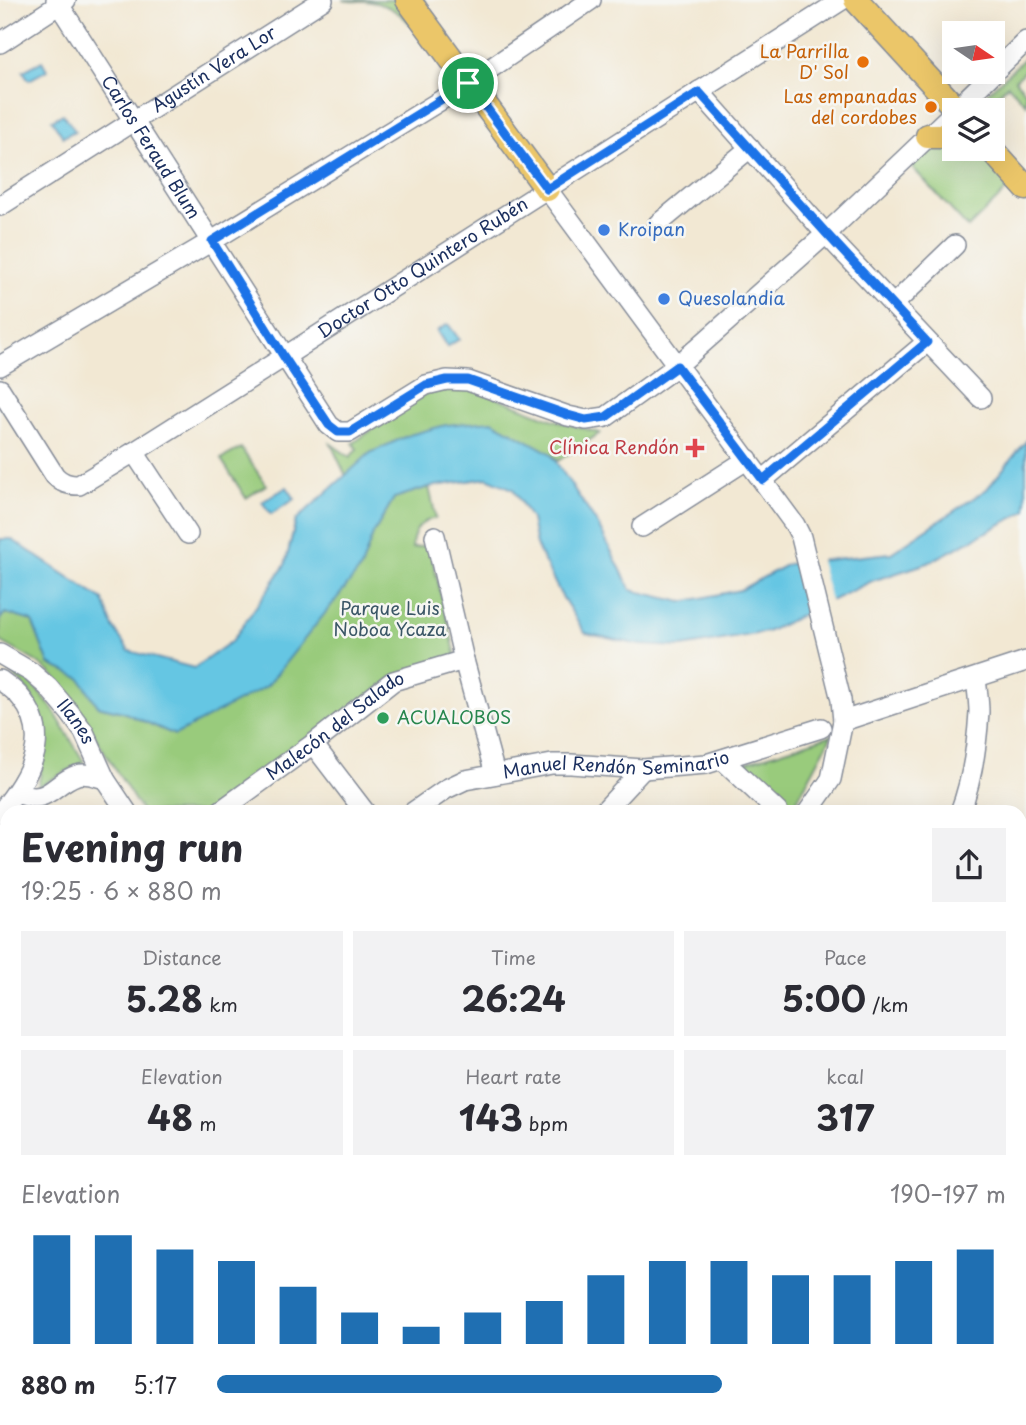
<!DOCTYPE html>
<html lang="en">
<head>
<meta charset="utf-8">
<style>
  :root { --surface:#fff; --page:#f2f2f3; --text:#2b2b33; --muted:#7c7c81; --accent:#1f6fb2 }
  body { margin:0; font-family:"Playpen Sans",sans-serif; background:var(--page); color:var(--text); height:100vh; display:flex; flex-direction:column; font-size:26px; white-space:nowrap }
  * { box-sizing:border-box; margin:0 }
  p { font-size:23px; color:var(--muted) }
  .icon { flex:none; width:38px; height:38px; fill:none; stroke:currentColor; stroke-width:2; stroke-linecap:round; stroke-linejoin:round }
  .map { position:relative; flex:1; overflow:hidden }
  .details { position:absolute; left:0px; top:805px; width:1027px; height:621px; display:flex; flex-direction:column; background:var(--surface); border-radius:21px 21px 0 0; box-shadow:0 7px 28px #0002 }
  .details>* { flex:none }
  .needle { width:46px; rotate:103deg }
  .tools { position:absolute; left:942px; top:21px; display:grid; gap:14px }
  .tools a { display:grid; place-items:center; width:63px; height:63px; border-radius:0px; background:var(--surface); box-shadow:0 7px 28px #0002; font-size:35px }
  .pin { position:absolute; display:grid; place-items:center; width:60px; height:60px; color:#fff; margin:-30px; border:4px solid #fff; border-radius:50%; box-shadow:0 2px 7px #0007 }
  .round { display:grid; place-items:center; flex:none; width:74px; height:74px; border-radius:0px; background:var(--page) }
  .overview { display:flex; align-items:center; justify-content:space-between; height:119px; padding:0 21px }
  h1 { font-size:38px; font-weight:700; line-height:52px }
  .stats { display:grid; grid-template-columns:repeat(3,1fr); gap:10px; height:119px; padding:7px 21px }
  .stats div { display:grid; align-content:center; border-radius:0px; background:var(--page); text-align:center }
  .stats b { font-size:35px; font-weight:700 }
  .stats small { font-size:19px; font-weight:400 }
  .stats p { font-size:19px }
  .chart { height:196px; padding:14px 21px }
  .chart p { display:flex; justify-content:space-between }
  .chart svg { width:100%; height:126px; margin-top:7px; stroke:var(--accent); stroke-width:6 }
  ul { padding:0 21px; list-style:none; font-size:23px }
  li { display:grid; grid-template-columns:112px 84px 1fr; align-items:center; height:52px }
  li i { height:18px; border-radius:9px; background:var(--accent) }
  .map>svg:first-child { display:block }
  .green { fill:#99cb7c; stroke:#5a7d6d; stroke-width:2 }
  .water { fill:#65c6e3; stroke:#407aa0; stroke-width:2 }
  .pier { fill:#f2e8d3 }
  .lines { fill:none; stroke-linecap:round; stroke-linejoin:round }
  .minor-casing { stroke:#868c98; stroke-width:22 }
  .major-casing { stroke:#868c98; stroke-width:27 }
  .minor { stroke:#fff; stroke-width:19 }
  .major { stroke:#ebc669; stroke-width:24 }
  .route-casing { stroke:#fff; stroke-width:14 }
  .route { stroke:#1a73e8; stroke-width:9 }
  .food-dot { fill:#e8710a; stroke:#f6f6f2; stroke-width:2.5 }
  .shop-dot { fill:#3f7fe0; stroke:#f6f6f2; stroke-width:2.5 }
  .health-dot { fill:#e0444e; stroke:#f6f6f2; stroke-width:2.5 }
  .leisure-dot { fill:#2e9e5b; stroke:#f6f6f2; stroke-width:2.5 }
  .labels { text-anchor:middle; stroke-width:5; stroke-linejoin:round; paint-order:stroke }
  .food-label { font-size:18px; fill:#c56008; stroke:#f6f6f2; text-anchor:end }
  .street-label { font-size:18px; fill:#1b2f5e; stroke:#f6f6f2 }
  .shop-label { font-size:18px; fill:#366cbe; stroke:#f6f6f2; text-anchor:start }
  .health-label { font-size:18px; fill:#be3a42; stroke:#f6f6f2; text-anchor:end }
  .park-label { font-size:18px; fill:#3a5666; stroke:#f6f6f2 }
  .leisure-label { font-size:18px; fill:#27864d; stroke:#f6f6f2; text-anchor:start }
</style>
</head>
<body>
<div class="map">
<svg width="1026" height="1425" viewBox="0 0 1026 1425">
  <rect width="100%" height="100%" fill="#f6f6f2"/>
  <filter id="ink" filterUnits="userSpaceOnUse"><feTurbulence type="fractalNoise" baseFrequency=".0143" numOctaves="2"/><feDisplacementMap in="SourceGraphic" scale="14" xChannelSelector="R" yChannelSelector="G"/><feConvolveMatrix kernelMatrix="1 2 1 2 8 2 1 2 1" color-interpolation-filters="sRGB"/></filter>
  <filter id="wash" filterUnits="userSpaceOnUse"><feTurbulence type="fractalNoise" baseFrequency=".00686" numOctaves="4" result="noise"/><feDisplacementMap in="SourceGraphic" scale="28" xChannelSelector="R" yChannelSelector="G"/><feGaussianBlur stdDeviation="1.57" result="paint"/><feColorMatrix in="noise" values="0 0 0 0 0 0 0 0 0 0 0 0 0 0 0 0 0 1.4 0 .05"/><feComposite in="paint" operator="in"/></filter>
  <g filter="url(#wash)">
    <rect width="100%" height="100%" fill="#f2e8d3"/>
    <path class="green" d="M343 0H424L425 3 410 24C398 10 384 3 365 1 358 1 350 2 343 0Z
      M1024 59 1026 62V69L1015 80 1026 92V104L1008 85 980 110 975 104Z
      M954 142V149L980 150 1012 185 968 228 911 166C928 149 930 146 954 142Z
      M467 386 551 419 600 433 558 461 550 453 409 435 370 453 346 476 331 444 350 457 357 449 353 443 427 392Z
      M241 448 266 485 246 498 221 459Z
      M429 487 436 518C420 521 412 532 412 548L429 545 456 656 394 677 216 812H142L66 690 50 672 35 661 0 641V619L5 613 32 621 49 664 80 677 98 706 123 712 175 735 361 568 373 534 394 498Z
      M13 671 30 681 52 708 84 762 38 787C44 762 46 721 33 699 28 689 20 681 12 673Z
      M832 735 791 812H789L738 765Z"/>
    <path class="water" d="M42 61 47 70 29 80 23 71Z
      M63 114 75 131 63 137 52 120Z
      M448 324 459 339 447 347 437 331Z
      M492 421 550 453 598 525 631 590 682 602 740 590 788 564 891 553 987 489 1026 441V509L1024 512 928 563 872 581 767 632 682 647 640 645 585 633 560 593 536 545 531 519 513 489 487 478 429 487 394 498 373 534 361 568 267 686 175 735 123 712 98 706 80 678 49 664 32 621 5 613 0 619V539H11L103 600 113 627 129 651 194 668 232 641 285 565 296 520 370 453 409 435 446 425Z
      M287 487 295 499 271 514 262 502Z"/>
    <path class="pier" d="M819 557 832 605 810 615 795 562Z"/>
  </g>
  <g filter="url(#ink)">
    <g class="lines">
      <defs>
        <g id="minor">
          <path id="s1" d="M56 0 329 425 338 432H350L426 385 447 380 468 381 568 416 586 420 606 417 677 366 826 234 954 112"/>
          <path d="M0 43 66 0"/>
          <path d="M699 91 826 234 981 398"/>
          <path d="M955 110 1026 41"/>
          <path d="M547 189 795 525 801 537 841 700 843 721 831 779 808 812"/>
          <path id="s2" d="M0 206 323 0"/>
          <path d="M658 224 750 148"/>
          <path d="M893 305 955 245"/>
          <path d="M0 366 212 241 469 83 591 0"/>
          <path id="s3" d="M0 389 55 476C62 483 68 485 79 485L134 452 284 357 842 0"/>
          <path d="M134 452 188 534"/>
          <path d="M763 480 927 342"/>
          <path d="M642 527 748 459"/>
          <path d="M435 536 464 660 495 774"/>
          <path id="s4" d="M0 654 31 672 48 687 70 713 84 732 105 779 127 812"/>
          <path d="M0 680C7 685 16 691 21 698 54 738 28 779 0 813"/>
          <path d="M843 721 1026 661"/>
          <path d="M313 744 365 812"/>
          <path d="M723 760 778 812"/>
          <path d="M17 793C49 806 51 784 77 775 87 772 96 777 105 779"/>
          <path id="s5" d="M219 812 313 744 393 681 464 660"/>
          <path id="s6" d="M413 812 446 789 465 780 552 764H571L643 769 706 764 821 728"/>
          <path d="M603 812 643 769"/>
          <path d="M960 812C972 781 977 745 979 712 979 701 977 689 976 678"/>
          <path d="M0 940 7 936"/>
          <path d="M1020 984 1026 976"/>
          <path d="M1020 1018 1026 1023"/>
          <path d="M0 1068 7 1084"/>
          <path d="M0 1221 7 1218"/>
          <path d="M0 1375 7 1372"/>
          <path d="M147 1419 150 1425"/>
          <path d="M953 1419 958 1425"/>
          <path d="M240 1425 251 1419"/>
          <path d="M520 1425 529 1419"/>
        </g>
        <path id="major" d="M408 0 547 189
          M856 0 957 110
          M928 136H954
          M991 149 1026 188
          M1020 1199 1026 1193
          M1020 1238 1026 1232
          M766 1425 773 1419
          M813 1425 820 1419"/>
      </defs>
      <use href="#minor" class="minor-casing"/>
      <use href="#major" class="major-casing"/>
      <use href="#minor" class="minor"/>
      <use href="#major" class="major"/>
    </g>
  </g>
  <g class="lines" filter="url(#ink)">
    <defs>
      <path id="route" d="M468 83 547 189 699 92 826 233 927 342 763 480 677 366 606 417 586 420 568 415 468 380H447L426 385 350 432H338L329 425 284 357 212 241Z"/>
    </defs>
    <use href="#route" class="route-casing"/>
    <use href="#route" class="route"/>
  </g>
  <g class="food-dot">
    <circle cx="863" cy="62" r="7"/>
    <circle cx="931" cy="107" r="7"/>
  </g>
  <g class="shop-dot">
    <circle cx="604" cy="230" r="7"/>
    <circle cx="664" cy="299" r="7"/>
  </g>
  <path class="health-dot" d="M691.5 437.5h7v7h7v7h-7v7h-7v-7h-7v-7h7z"/>
  <circle class="leisure-dot" cx="383" cy="718" r="7"/>
  <g class="labels">
    <g class="food-label">
      <text x="849" y="58">La Parrilla<tspan x="849" dy="21">D' Sol</tspan></text>
      <text x="917" y="103">Las empanadas<tspan x="917" dy="21">del cordobes</tspan></text>
    </g>
    <g class="street-label">
      <text dy="6" stroke="none"><textPath href="#s2" startOffset="254">Agustín Vera Lor</textPath></text>
      <text dy="6" stroke="none"><textPath href="#s1" startOffset="175">Carlos Feraud Blum</textPath></text>
      <text dy="6" stroke="none"><textPath href="#s3" startOffset="536">Doctor Otto Quintero Rubén</textPath></text>
      <text dy="6" stroke="none"><textPath href="#s4" startOffset="103">Ilanes</textPath></text>
      <text dy="6" stroke="none"><textPath href="#s5" startOffset="145">Malecón del Salado</textPath></text>
      <text dy="6" stroke="none"><textPath href="#s6" startOffset="214">Manuel Rendón Seminario</textPath></text>
    </g>
    <g class="shop-label">
      <text x="618" y="236">Kroipan</text>
      <text x="678" y="305">Quesolandia</text>
    </g>
    <g class="health-label">
      <text x="679" y="454">Clínica Rendón</text>
    </g>
    <g class="park-label">
      <text x="390" y="615">Parque Luis<tspan x="390" dy="21">Noboa Ycaza</tspan></text>
    </g>
    <g class="leisure-label">
      <text x="397" y="724">ACUALOBOS</text>
    </g>
  </g>
</svg>
<div class="tools">
<a><svg class="needle" viewBox="-14 -14 28 28"><path d="M0-13l5 13h-10z" fill="#e53935"/><path d="M0 13l5-13h-10z" fill="#7c7c81"/></svg></a>
<a><svg class="icon" aria-label="layers" viewBox="0 0 24 24"><path d="M12 4l9 5-9 5-9-5zM3 14l9 5 9-5"/></svg></a>
</div>
<div class="pin" style="left:468px;top:83px;background:#1e9e55"><svg class="icon" aria-label="arrive" viewBox="0 0 24 24"><path d="M6 21V4h12l-3 4 3 4H6"/></svg></div>
<section class="details">
<div class="overview"><div><h1>Evening run</h1><p>19:25 · 6 × 880 m</p></div><a class="round"><svg class="icon" aria-label="share" viewBox="0 0 24 24"><path d="M12 15V3M7 8l5-5 5 5M5 13v7h14v-7"/></svg></a></div>
<div class="stats">
<div><p>Distance</p><b>5.28<small> km</small></b></div>
<div><p>Time</p><b>26:24</b></div>
<div><p>Pace</p><b>5:00<small> /km</small></b></div>
</div>
<div class="stats">
<div><p>Elevation</p><b>48<small> m</small></b></div>
<div><p>Heart rate</p><b>143<small> bpm</small></b></div>
<div><p>kcal</p><b>317</b></div>
</div>
<div class="chart"><p><span>Elevation</span>190–197 m</p>
<svg viewBox="0 0 160 44" preserveAspectRatio="none"><path d="M5 44V6M15 44V6M25 44V11M35 44V15M45 44V24M55 44V33M65 44V38M75 44V33M85 44V29M95 44V20M105 44V15M115 44V15M125 44V20M135 44V20M145 44V15M155 44V11"/></svg>
</div>
<ul>
<li><b>880 m</b>5:17<i style="width:64%"></i></li>
</ul>
</section>
</div>
</body>
</html>
